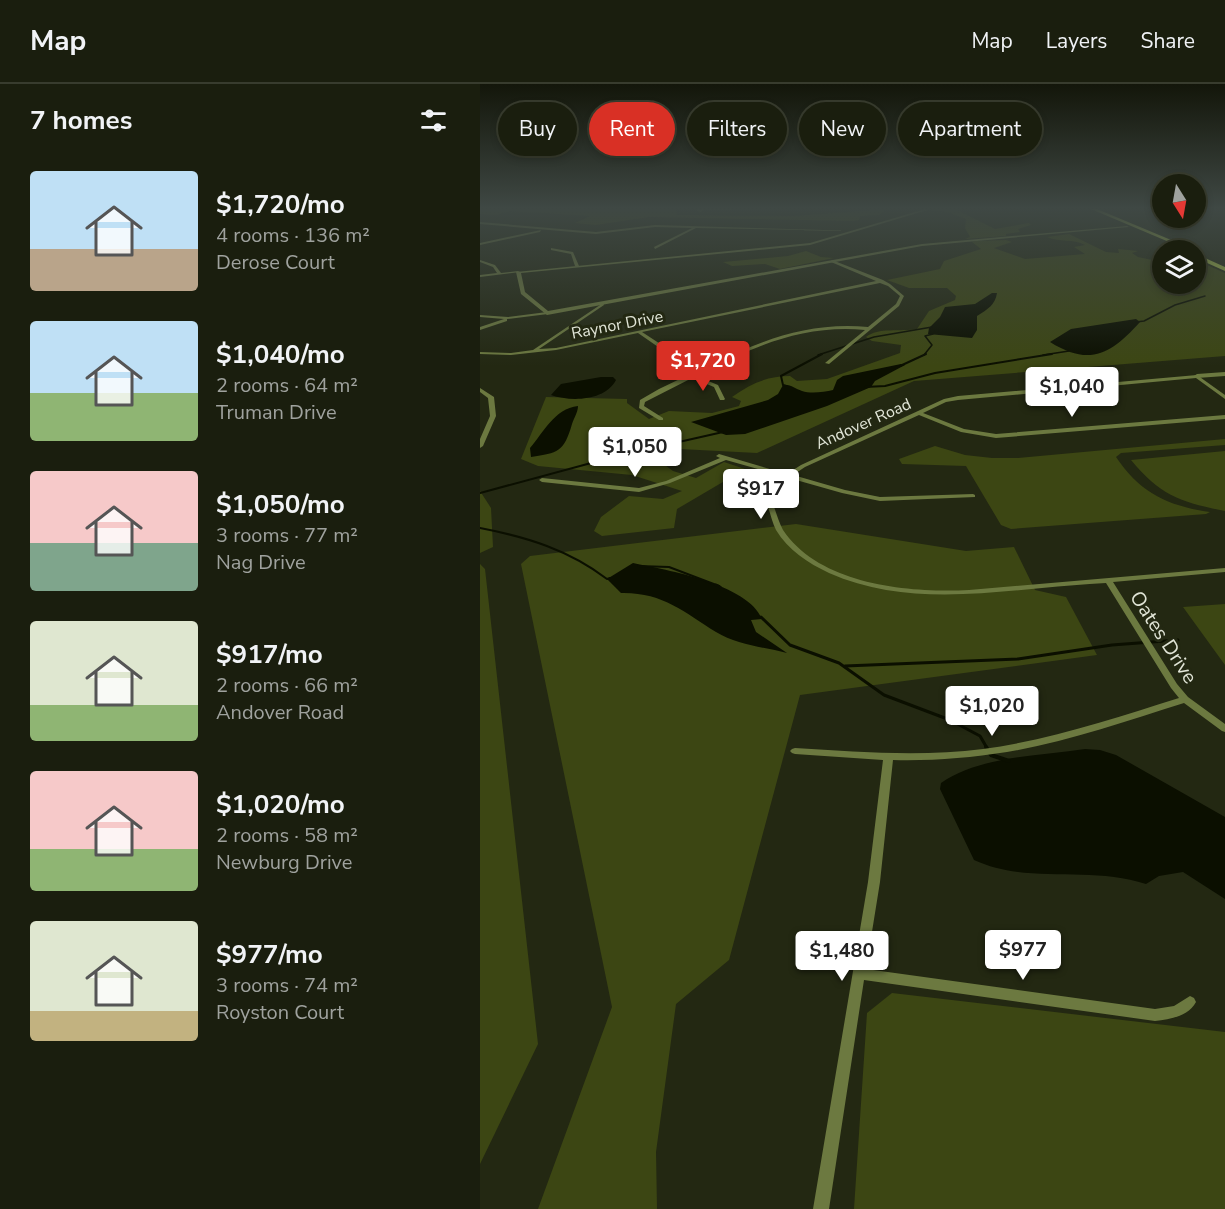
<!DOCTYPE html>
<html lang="en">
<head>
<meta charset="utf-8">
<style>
  :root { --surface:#1a1e0e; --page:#272b1c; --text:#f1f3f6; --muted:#9fa29e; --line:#383c2e; --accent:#d93025 }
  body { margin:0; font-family:"Nunito Sans",sans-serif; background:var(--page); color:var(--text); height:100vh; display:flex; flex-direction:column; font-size:22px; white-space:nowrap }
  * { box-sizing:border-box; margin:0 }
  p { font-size:20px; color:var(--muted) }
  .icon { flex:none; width:33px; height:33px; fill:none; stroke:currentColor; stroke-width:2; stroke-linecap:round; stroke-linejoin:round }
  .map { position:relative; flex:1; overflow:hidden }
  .sheet { display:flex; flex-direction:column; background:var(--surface); width:480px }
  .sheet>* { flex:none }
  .guide { position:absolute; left:18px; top:18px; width:570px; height:54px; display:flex; gap:12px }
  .needle { width:39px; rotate:169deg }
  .tools { position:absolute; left:672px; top:90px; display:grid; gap:12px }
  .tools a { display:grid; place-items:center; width:54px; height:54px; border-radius:50%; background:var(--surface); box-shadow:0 3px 9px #0003,0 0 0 2px var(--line); font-size:30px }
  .price { position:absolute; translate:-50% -51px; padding:0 14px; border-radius:6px; background:#fff; color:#222; font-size:20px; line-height:39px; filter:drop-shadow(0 2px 3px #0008) }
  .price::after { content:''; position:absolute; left:50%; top:36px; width:18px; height:14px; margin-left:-9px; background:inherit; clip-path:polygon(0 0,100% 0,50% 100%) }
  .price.current { background:var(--accent); color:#fff }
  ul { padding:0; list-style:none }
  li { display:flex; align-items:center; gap:18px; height:150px; padding:0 30px }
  li span { display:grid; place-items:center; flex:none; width:168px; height:120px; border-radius:6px; color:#555 }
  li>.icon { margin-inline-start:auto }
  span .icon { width:72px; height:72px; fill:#fffc; stroke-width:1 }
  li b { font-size:26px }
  h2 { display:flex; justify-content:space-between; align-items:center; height:72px; padding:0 30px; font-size:26px }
  .pill { padding:0 21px; border-radius:27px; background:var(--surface); box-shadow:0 3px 9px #0003,0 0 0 2px var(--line); font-size:21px; line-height:54px }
  .pill.current { background:var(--accent); color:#fff }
  header { display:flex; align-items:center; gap:36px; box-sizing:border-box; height:84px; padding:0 30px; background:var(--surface); border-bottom:2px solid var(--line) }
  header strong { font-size:28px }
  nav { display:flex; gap:33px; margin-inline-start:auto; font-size:21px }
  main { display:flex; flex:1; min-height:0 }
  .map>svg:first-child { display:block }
</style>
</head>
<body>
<header>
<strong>Map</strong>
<nav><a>Map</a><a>Layers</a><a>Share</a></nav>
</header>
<main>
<section class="sheet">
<h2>7 homes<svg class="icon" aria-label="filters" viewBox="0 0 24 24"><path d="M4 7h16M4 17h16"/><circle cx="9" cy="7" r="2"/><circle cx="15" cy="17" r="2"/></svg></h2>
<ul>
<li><span style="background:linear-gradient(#bfe0f5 65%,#b9a48a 0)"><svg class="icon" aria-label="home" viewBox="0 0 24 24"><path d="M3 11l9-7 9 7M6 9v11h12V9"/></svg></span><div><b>$1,720/mo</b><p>4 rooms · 136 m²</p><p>Derose Court</p></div></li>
<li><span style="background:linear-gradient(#bfe0f5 60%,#8fb573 0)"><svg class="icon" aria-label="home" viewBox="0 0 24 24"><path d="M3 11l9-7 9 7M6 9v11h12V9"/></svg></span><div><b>$1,040/mo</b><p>2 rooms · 64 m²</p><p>Truman Drive</p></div></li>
<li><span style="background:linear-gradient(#f6c9c9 60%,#7fa58c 0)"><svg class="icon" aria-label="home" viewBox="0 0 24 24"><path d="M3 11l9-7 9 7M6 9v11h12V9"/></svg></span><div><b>$1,050/mo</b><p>3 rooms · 77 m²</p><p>Nag Drive</p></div></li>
<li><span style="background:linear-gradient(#dfe7d0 70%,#8fb573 0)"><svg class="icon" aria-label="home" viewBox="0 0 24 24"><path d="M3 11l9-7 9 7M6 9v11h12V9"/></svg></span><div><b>$917/mo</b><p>2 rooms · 66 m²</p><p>Andover Road</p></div></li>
<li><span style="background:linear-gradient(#f6c9c9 65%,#8fb573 0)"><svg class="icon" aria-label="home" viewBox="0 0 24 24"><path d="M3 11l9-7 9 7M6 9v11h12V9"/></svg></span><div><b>$1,020/mo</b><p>2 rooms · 58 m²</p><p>Newburg Drive</p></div></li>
<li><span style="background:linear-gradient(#dfe7d0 75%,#c2b280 0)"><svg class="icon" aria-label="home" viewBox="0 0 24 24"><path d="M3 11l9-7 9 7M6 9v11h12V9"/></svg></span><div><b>$977/mo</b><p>3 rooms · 74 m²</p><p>Royston Court</p></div></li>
</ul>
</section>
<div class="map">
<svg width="745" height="1125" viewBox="0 0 745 1125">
  <rect width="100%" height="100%" fill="#232812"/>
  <path fill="#3c4613" d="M0 125H196L197 131 314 132 407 125 399 131 380 132 379 136 374 137 169 133 116 141 95 139 110 132 30 127 16 131 0 130Z
    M456 125H475L515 145 549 139 551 141 538 145 540 148 526 150V152L485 155 490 153 485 144 486 135 464 127H447Z
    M589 150 626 168 639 169 638 165 658 167 652 169 658 173 682 178V200H716V176L745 189V272L434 297 277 369 200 365 190 368 182 379 193 387 216 394 244 378 265 385 197 425 194 444 122 452 114 447 121 433 149 412 183 415 202 407 152 391 58 382 41 375 66 313 147 315V319L169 335 189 327 232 329 259 322 261 317 252 313C270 300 287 292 310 292L317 297 347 295 420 269 421 261 392 257 386 253C398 243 421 248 437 245L449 227 475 216 476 212 467 204H429L407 196 460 185 464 177 501 165 492 158 496 157 526 156 532 158 514 164 545 175 605 170 594 163 605 161C593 154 580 159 567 153Z
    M326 167 341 173 354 174 300 185 285 180 252 182 243 178 308 172Z
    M745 355V361L641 369 636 373C660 409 688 422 730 428L726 430 531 445 521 441 486 382 422 380 419 375 455 362 485 371 512 374H538Z
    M745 367V427C700 418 681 412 651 376Z
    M0 407 11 424 13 463 0 469Z
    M316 440 486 467 534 463 555 506 586 513 617 571 320 611 249 876 196 920 176 1068 177 1125H58L132 923 41 480 50 472Z
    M0 480 5 485 58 960 0 1080Z
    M745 520V581L703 523Z
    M412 909 745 948V1125H374L387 929Z"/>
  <path fill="#0b0f00" d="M512 209H517C515 221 508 225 497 232V246L492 254 448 250 449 244 460 233 465 223 495 220Z
    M656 235 660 238C631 270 610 283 570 258L591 245Z
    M421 280 425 281 395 297 391 303 347 322 265 350 246 351 211 338 288 316 298 310 303 301C311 300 315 305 322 307 331 310 344 308 353 306L357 296 363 292Z
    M121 293H133L136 296C125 317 91 318 71 311L81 300Z
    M98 322C98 328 94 334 92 340 84 368 78 369 51 373L50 364C64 348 74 325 98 322Z
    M153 479C187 486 268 500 282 535L271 536 276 548 307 569C284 563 257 561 236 548 204 528 182 508 141 509L127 495Z
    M605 665 620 666 636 671 745 733V815L703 788 679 792 666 800C610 781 548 801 494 776L460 705 461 699C500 672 558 672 605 665Z"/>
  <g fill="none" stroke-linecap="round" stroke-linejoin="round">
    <path stroke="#0b0f00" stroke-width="1.5" d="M656 238 664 237 695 221 725 212
      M338 271 394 253 452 243
      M444 271 452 261 445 252 453 250
      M563 271 589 267"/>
    <path stroke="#0b0f00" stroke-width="2" d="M420 282 446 270
      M306 302 303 301 301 292 342 270
      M385 303 405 302 455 289 572 270
      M0 409 137 372 243 348
      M0 444C47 453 89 466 127 495L130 494
      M158 482 189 483 239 502"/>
    <path stroke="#0b0f00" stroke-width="3" d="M236 501 240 503
      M281 533 310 561 359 579 404 611 470 636 500 652 507 664
      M365 582 538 575 632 561 698 556"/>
    <path stroke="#0b0f00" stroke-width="4" d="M506 663 511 671 529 677"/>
    <path fill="#6c7940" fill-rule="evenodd" d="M219 125H224L221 128 216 126Z
      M228 125H320L229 126Z
      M0 138 116 148 175 141 379 147 216 144 175 165 174 163 212 144 175 143 116 150 0 140Z
      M61 146 60 148 0 161V159Z
      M71 164 93 168 99 182 97 183 95 182 91 170 71 166Z
      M0 176 15 181 21 189 38 187 40 188 0 193V191L17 189 13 183 0 178Z
      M352 176 403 196 410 200 424 212 419 222 349 280 345 279 385 246C322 240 270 264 216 292L238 301 245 315 244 316H240L234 303 212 294 165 318 164 322 183 334V336H179L159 324 160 316 179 305 229 281 184 267 158 249 76 266 31 271 0 270V268L31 269 53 266 123 219 124 221 59 265 76 264 396 197 351 178ZM400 199 408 202 420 212 416 220 388 243C329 238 286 255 233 279L188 265 162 248Z
      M67 228 68 230 27 235V237L0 246V243L24 235 0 233V231L28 233Z
      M717 291 745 311V315L716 294 478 316 466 318 443 329 484 345 516 350 745 331V335L516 354 481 348 439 331 325 383 313 391 365 406 400 413 493 410 495 411V413L400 417 362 409 309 394 303 398 293 420C296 428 299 439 303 446 340 501 429 509 489 506L745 484V488L633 498 697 600 708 613 745 640V648L742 647 704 619C646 637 587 658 527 668 489 674 451 677 413 676L400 798 386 885 675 925 694 922 710 912 714 914 716 918C708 933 690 935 675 937L384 896 349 1125H333L388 798 403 676 315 670 312 669 310 667 312 665 315 664C378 668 441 673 503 665 570 656 635 634 699 614L691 604 626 499C604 500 583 502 562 504 490 511 417 519 349 489 328 479 308 466 296 446 292 438 290 428 287 420L297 397 303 392 246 376 190 399 159 408 62 398 59 396 62 394 159 404 186 397 240 374 236 372 239 370 307 390 321 381 464 315 478 312Z
      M0 304 14 313 16 332 3 362 0 364V355L10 332 8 314 0 308Z"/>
    <path fill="#6c7940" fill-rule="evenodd" d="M445 125H451L330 161 41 189 45 208 68 227 442 160 647 142 649 143 442 162 67 231 41 210 36 188 330 159Z
      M745 288V292L717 294 714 292 717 290Z"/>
    <path fill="#b4cd4d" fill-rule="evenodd" d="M611 125H617L715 166H708Z
      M716 170 745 183V187L716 174Z"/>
  </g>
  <linearGradient id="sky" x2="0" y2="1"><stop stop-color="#13160a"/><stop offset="0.44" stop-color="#3f4844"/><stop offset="1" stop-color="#3f4844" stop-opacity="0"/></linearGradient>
  <rect width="745" height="282" fill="url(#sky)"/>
  <g text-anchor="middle" stroke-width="6" stroke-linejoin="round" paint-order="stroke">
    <g font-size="16" fill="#e1e5d7" stroke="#232812">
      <text transform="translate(137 240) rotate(-11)" y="6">Raynor Drive</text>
      <text transform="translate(383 339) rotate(-24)" y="6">Andover Road</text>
    </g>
    <g font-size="20" fill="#e1e5d7" stroke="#232812">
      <text transform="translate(684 553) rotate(57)" y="7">Oates Drive</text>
    </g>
  </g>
</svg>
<div class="tools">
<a><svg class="needle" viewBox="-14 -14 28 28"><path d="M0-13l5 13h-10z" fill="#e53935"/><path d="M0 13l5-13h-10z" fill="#9fa29e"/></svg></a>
<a><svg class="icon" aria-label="layers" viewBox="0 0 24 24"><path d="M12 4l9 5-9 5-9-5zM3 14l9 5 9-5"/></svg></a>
</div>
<b class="price current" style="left:223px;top:308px">$1,720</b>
<b class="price" style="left:592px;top:334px">$1,040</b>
<b class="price" style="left:155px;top:394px">$1,050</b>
<b class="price" style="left:281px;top:436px">$917</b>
<b class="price" style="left:512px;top:653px">$1,020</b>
<b class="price" style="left:543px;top:897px">$977</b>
<b class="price" style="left:362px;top:898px">$1,480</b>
<div class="guide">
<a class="pill">Buy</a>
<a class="pill current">Rent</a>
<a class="pill">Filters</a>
<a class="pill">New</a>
<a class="pill">Apartment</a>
</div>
</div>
</main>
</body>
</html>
